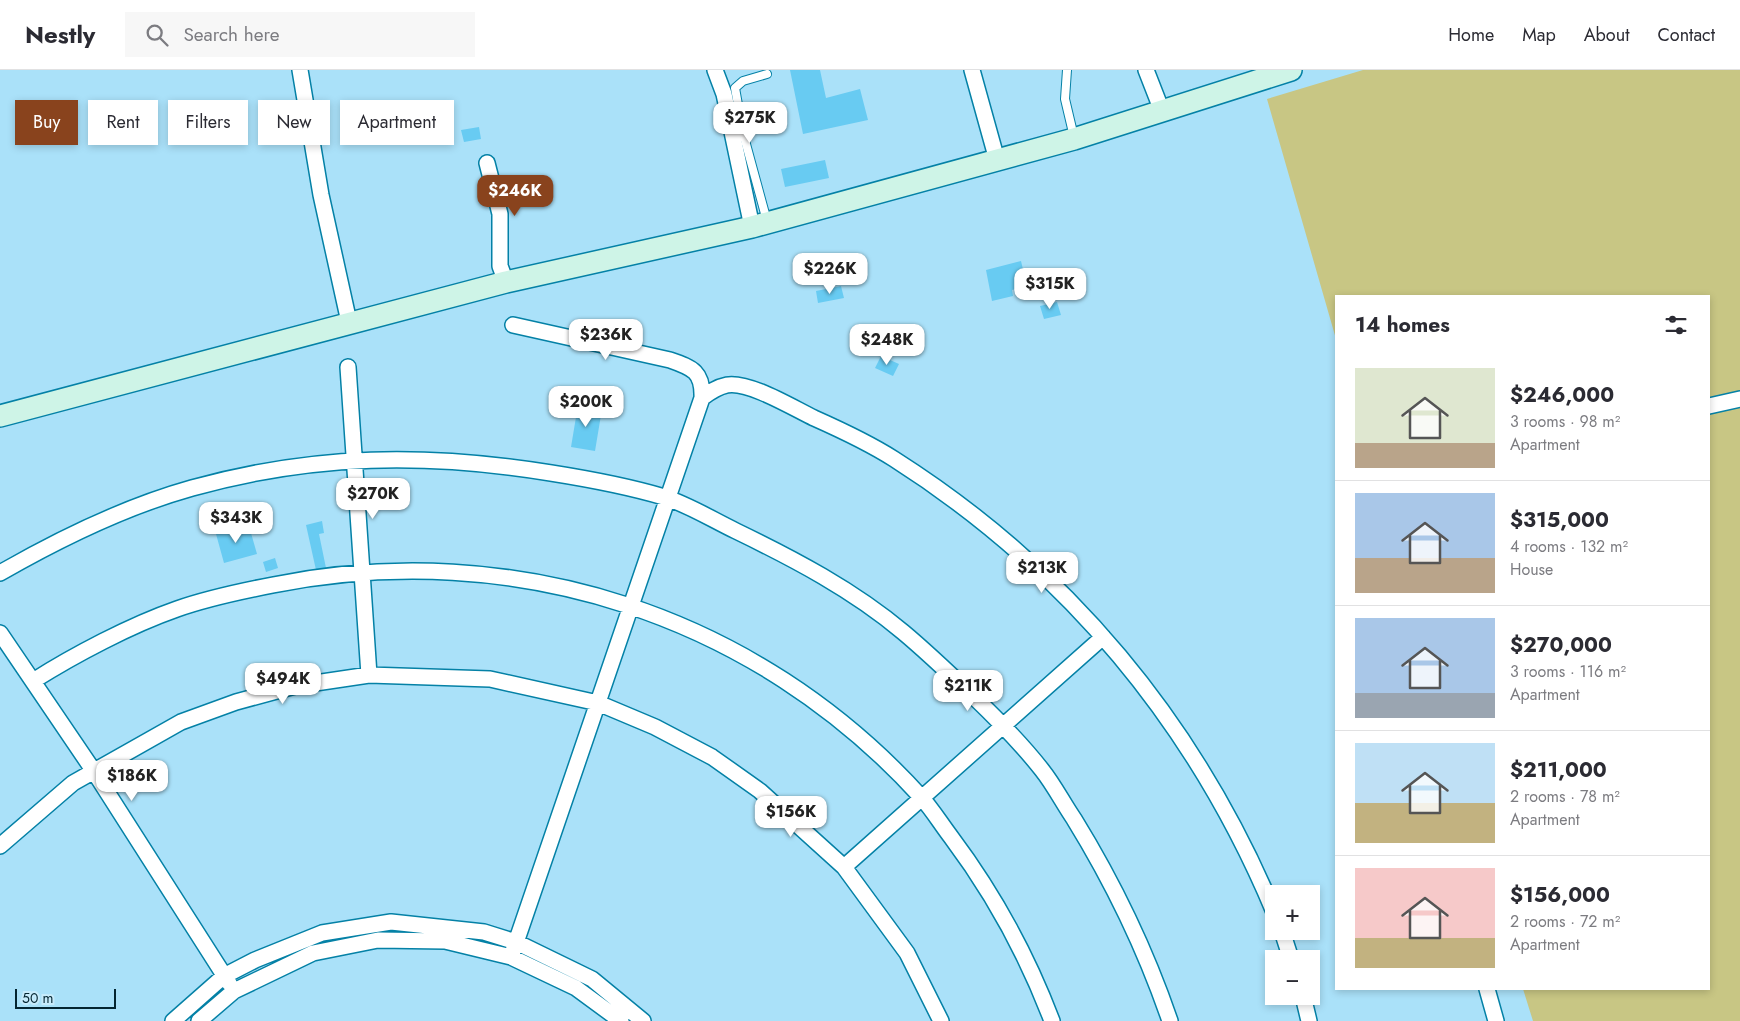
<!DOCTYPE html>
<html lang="en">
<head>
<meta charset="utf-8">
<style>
  :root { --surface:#fff; --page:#f7f7f7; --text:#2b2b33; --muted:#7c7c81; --line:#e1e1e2; --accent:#89431d }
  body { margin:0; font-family:Jost,sans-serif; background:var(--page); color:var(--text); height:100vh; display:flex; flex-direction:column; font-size:19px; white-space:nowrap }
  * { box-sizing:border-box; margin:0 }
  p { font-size:16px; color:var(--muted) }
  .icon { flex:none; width:28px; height:28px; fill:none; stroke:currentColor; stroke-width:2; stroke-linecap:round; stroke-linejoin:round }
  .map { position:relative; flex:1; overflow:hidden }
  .sheet { position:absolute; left:1335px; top:225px; width:375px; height:695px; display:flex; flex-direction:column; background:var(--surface); border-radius:0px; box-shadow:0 2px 8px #0003 }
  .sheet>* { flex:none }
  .banner { position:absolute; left:15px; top:30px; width:475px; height:45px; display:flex; gap:10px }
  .buttons { position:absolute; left:1265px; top:815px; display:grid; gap:10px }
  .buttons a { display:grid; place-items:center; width:55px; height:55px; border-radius:0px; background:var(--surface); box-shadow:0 2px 8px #0003; font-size:25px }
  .scale { position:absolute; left:15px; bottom:12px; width:101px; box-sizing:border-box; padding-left:5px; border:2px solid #042531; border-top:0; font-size:14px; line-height:18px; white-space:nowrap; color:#042531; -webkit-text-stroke:4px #c7ebfb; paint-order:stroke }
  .price { position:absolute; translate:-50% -42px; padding:0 11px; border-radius:10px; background:#fff; color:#222; font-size:16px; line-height:32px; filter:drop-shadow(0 1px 2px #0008) }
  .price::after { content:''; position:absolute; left:50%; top:30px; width:15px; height:11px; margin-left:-8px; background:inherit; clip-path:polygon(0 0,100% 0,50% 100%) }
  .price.on { background:var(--accent); color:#fff }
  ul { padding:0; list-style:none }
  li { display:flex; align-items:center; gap:15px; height:125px; padding:0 20px }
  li+li { border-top:1px solid var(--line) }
  li span { display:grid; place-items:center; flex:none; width:140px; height:100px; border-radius:0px; color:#555 }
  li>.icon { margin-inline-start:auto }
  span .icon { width:60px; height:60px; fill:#fffc; stroke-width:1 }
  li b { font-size:21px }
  h2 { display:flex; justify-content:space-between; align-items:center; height:60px; padding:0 20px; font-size:21px }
  .tag { padding:0 18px; border-radius:0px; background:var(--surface); box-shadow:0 2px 8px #0003; font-size:18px; line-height:45px }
  .tag.on { background:var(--accent); color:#fff }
  header { display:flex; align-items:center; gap:30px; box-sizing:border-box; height:70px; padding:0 25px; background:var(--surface); border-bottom:1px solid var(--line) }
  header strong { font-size:24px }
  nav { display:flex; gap:28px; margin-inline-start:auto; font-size:18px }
  .search { width:350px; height:45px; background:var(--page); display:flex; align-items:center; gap:12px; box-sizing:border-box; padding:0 18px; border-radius:0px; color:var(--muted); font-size:19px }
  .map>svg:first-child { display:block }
</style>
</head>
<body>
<header>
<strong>Nestly</strong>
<div class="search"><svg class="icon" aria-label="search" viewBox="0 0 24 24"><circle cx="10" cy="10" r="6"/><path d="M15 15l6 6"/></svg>Search here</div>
<nav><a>Home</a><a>Map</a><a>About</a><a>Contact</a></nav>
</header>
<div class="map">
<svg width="1740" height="951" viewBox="0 0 1740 951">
  <rect width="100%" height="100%" fill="#aae1f9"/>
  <path fill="#c8c684" d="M1363 0H1740V951H1533L1523 919H1709V226H1336V269L1267 29Z"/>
  <path fill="#68cbf2" d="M790 0H820L826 28 860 19 868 50 803 64Z
    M479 57 481 69 464 72 461 60Z
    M825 90 829 108 785 117 781 99Z
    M1021 191 1027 216 1012 220 1013 226 992 231 986 200Z
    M841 216 844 228 818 233 816 221Z
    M1057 232 1061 245 1044 249 1040 236Z
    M881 286 899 294 893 306 875 298Z
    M578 335 602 339 595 381 571 377Z
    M322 451 324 463 319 464 326 498 316 500 306 455Z
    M249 456 257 484 224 493 216 464Z
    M275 488 278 498 266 502 263 492Z"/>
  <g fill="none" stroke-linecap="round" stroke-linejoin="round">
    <g stroke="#0481a6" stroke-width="10">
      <path id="lane" d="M1067 0 1065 29 1074 67
        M767 4 743 11 735 18 743 63 767 151"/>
    </g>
    <g stroke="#0481a6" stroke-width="18">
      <path id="street" d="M300 0 321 125 349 252
        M715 0 724 24 752 157
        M972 0 997 90
        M1146 0 1162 41
        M487 93 500 144V196L506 212
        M348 297 369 605
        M702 328C710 322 717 317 727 315 749 311 793 338 814 348 841 360 869 373 894 389 1067 499 1195 653 1274 842
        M1709 336 1740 329
        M0 503C61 468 124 437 192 418 314 384 427 383 551 403 589 409 627 416 664 427 689 435 713 450 736 461 794 489 853 520 903 562 927 582 950 604 973 626 997 649 1021 673 1042 700 1054 715 1063 733 1074 749 1114 814 1145 878 1170 951
        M0 563 93 700 229 913
        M33 611C74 585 131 555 177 539 208 528 242 521 273 515 514 467 756 545 921 727 932 739 941 754 951 767 993 823 1027 885 1052 951
        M0 776 73 713 181 652 236 632 295 616 369 605 490 609 598 633 655 657 712 687 760 721 844 797 907 883 941 951
        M844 797 1103 567
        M1282 861 1291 889
        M511 887 702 328C703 302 693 298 670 290L513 255
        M1487 919 1496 951
        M1303 926 1309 951
        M173 951 224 906 255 890 322 863 391 852 484 862 516 872 592 909 643 951
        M199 951 234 921 313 883 378 870 445 871 511 887 576 918 621 951"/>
    </g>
    <g stroke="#0481a6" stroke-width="24">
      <path id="secondary" d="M0 346 506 212 752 157 1074 69 1291 0"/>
    </g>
    <use href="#lane" stroke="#fff" stroke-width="8"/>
    <use href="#street" stroke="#fff" stroke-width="15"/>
    <use href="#secondary" stroke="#cef4e7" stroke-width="21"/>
  </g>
</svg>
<div class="buttons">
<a>+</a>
<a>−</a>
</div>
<div class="scale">50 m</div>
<b class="price" style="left:750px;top:74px">$275K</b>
<b class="price on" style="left:515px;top:147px">$246K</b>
<b class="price" style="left:830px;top:225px">$226K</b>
<b class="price" style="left:1050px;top:240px">$315K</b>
<b class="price" style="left:606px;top:291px">$236K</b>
<b class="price" style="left:887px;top:296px">$248K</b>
<b class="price" style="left:586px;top:358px">$200K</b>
<b class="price" style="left:373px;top:450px">$270K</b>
<b class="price" style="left:236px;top:474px">$343K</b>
<b class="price" style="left:1042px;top:524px">$213K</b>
<b class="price" style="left:283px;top:635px">$494K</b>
<b class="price" style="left:968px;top:642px">$211K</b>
<b class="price" style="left:132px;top:732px">$186K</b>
<b class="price" style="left:791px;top:768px">$156K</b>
<div class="banner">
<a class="tag on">Buy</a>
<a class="tag">Rent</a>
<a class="tag">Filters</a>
<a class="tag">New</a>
<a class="tag">Apartment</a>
</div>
<section class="sheet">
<h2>14 homes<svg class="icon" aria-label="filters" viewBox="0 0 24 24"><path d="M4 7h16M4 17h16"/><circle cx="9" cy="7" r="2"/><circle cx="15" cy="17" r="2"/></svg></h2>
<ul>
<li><span style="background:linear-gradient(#dfe7d0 75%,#b9a48a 0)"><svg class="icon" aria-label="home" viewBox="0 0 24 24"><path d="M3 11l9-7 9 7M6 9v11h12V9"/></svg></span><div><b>$246,000</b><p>3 rooms · 98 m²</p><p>Apartment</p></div></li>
<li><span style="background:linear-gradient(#a9c7e8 65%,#b9a48a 0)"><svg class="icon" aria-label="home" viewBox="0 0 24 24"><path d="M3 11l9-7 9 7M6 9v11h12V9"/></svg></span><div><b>$315,000</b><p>4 rooms · 132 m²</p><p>House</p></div></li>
<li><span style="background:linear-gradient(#a9c7e8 75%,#9aa5b1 0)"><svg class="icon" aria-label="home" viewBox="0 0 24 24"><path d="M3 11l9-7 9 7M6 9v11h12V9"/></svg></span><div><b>$270,000</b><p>3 rooms · 116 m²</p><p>Apartment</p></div></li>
<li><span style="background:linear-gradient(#bfe0f5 60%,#c2b280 0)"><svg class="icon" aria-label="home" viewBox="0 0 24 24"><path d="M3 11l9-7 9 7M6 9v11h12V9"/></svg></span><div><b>$211,000</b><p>2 rooms · 78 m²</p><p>Apartment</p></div></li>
<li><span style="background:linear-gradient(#f6c9c9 70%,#c2b280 0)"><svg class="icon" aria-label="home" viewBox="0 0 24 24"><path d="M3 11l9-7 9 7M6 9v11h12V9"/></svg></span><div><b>$156,000</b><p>2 rooms · 72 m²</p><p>Apartment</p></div></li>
</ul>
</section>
</div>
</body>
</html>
